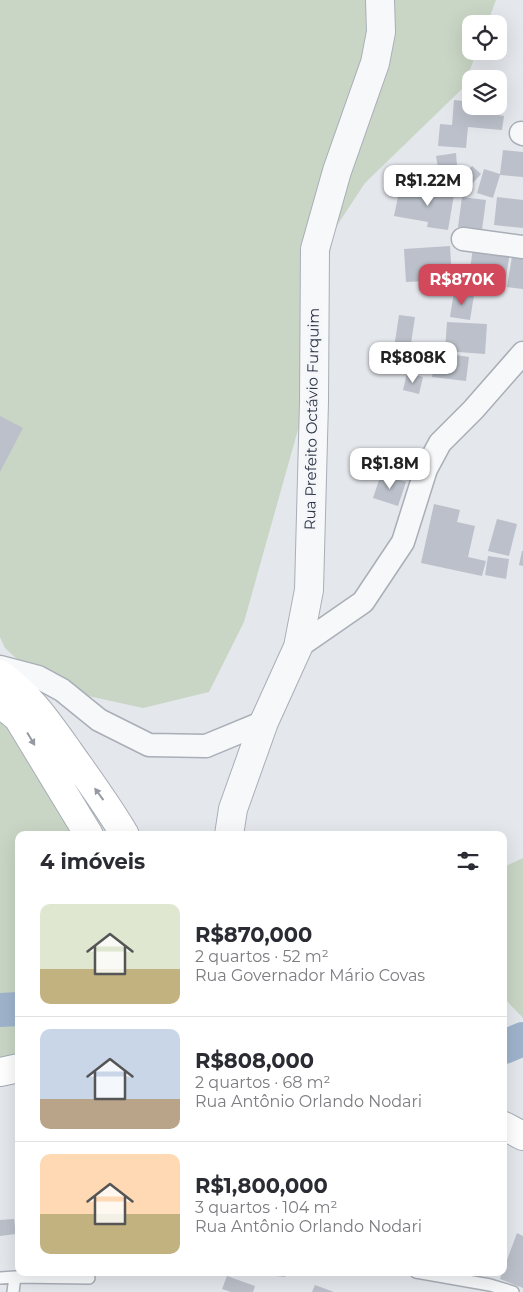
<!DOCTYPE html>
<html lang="pt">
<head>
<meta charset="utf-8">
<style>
  :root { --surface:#fff; --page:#f2f2f3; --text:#2b2b33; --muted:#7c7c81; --line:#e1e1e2; --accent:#d1495b }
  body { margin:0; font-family:Montserrat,sans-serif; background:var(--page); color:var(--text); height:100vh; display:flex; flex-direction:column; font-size:19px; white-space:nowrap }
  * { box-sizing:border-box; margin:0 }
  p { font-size:16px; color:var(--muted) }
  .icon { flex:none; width:28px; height:28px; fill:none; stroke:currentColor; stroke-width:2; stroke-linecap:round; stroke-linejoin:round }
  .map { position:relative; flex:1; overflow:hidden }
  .drawer { position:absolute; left:15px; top:831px; width:492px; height:445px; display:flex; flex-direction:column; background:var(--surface); border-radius:10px; box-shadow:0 5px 20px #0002 }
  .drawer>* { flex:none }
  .controls { position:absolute; left:462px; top:15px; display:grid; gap:10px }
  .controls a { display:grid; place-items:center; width:45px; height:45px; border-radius:10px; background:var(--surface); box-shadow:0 5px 20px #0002; font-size:25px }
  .price { position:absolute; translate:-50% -42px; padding:0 11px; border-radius:10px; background:#fff; color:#222; font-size:16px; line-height:32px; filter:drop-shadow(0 1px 2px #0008) }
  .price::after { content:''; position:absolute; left:50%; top:30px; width:15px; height:11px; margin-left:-8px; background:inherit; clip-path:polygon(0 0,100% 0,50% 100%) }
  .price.current { background:var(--accent); color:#fff }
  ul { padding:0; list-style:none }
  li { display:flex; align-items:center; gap:15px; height:125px; padding:0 25px }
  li+li { border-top:1px solid var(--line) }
  li span { display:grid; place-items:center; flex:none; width:140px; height:100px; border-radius:10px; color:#555 }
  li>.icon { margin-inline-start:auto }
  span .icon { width:60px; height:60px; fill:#fffc; stroke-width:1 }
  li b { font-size:21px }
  h2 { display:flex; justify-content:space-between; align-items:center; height:60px; padding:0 25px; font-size:21px }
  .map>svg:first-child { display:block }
</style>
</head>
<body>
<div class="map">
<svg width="523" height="1292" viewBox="0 0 523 1292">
  <rect width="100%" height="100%" fill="#e4e7ec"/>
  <path fill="#c9d6c5" d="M0 0H496L487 24H471V51H477L463 88 365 183 332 233 322 344 244 622 209 692 143 708 47 687 5 648 0 637Z
    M0 711 74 835H19V1069L0 1074Z
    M523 858V1018L504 998V867Z"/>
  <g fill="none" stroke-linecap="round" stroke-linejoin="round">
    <path stroke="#9fb4cc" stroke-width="34" d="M0 1010 19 1009
      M504 1047 523 1039"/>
  </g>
  <path fill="#bbc0ca" d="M454 100 471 102V106H493V114L504 116 502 130 468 127 466 148 438 146 440 124 452 125Z
    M503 150 523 152V177L500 175 493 198 477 193 484 169 500 174Z
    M456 153 457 165 438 168 436 156Z
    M472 166 481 174 470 186 461 177Z
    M427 184 455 189 448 230 427 227 428 222 394 216 399 192 425 197Z
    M462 197 486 200 482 230 458 227Z
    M497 197 523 200V228L494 225Z
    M450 246 452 280 406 282 404 249Z
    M473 247 510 252 504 290 468 285Z
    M513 250 523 251V289L507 287Z
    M454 292 474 295 470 320 450 317Z
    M399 315 415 317 410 350 394 348Z
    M447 322 487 324 485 354 445 351Z
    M436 352 469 357 466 381 432 377Z
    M410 355 430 357 427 370 408 367Z
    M407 373 423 377 419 394 403 390Z
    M0 416 23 428 0 472Z
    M381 474 406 482 398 506 373 498Z
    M434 504 460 510 457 522 475 526 468 557 486 561 482 576 421 563Z
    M497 519 517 524 509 556 488 551Z
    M522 551H523V566L519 565Z
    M488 556 509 559 506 579 485 575Z
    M14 1219 16 1234 0 1236V1220Z
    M517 1233 523 1236V1288L500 1279 502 1272H504V1268Z
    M256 1272H286L285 1277 256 1274Z
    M227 1276 255 1286 253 1292H231L222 1289Z
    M315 1285 334 1292H312Z"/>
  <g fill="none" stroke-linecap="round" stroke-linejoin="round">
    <g stroke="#a9aeb7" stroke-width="14">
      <path id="service" d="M416 1272 490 1285 513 1292
        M15 1277 89 1278
        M0 1278 15 1277 13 1292"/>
    </g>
    <g stroke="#a9aeb7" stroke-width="25">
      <path id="minor" d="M521 133 523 134
        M463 239 523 247
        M298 647 363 602 403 542 426 469 440 443 473 410 523 353
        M0 667 38 677 62 690 99 720 149 745 206 746 264 722"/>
    </g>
    <g stroke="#a9aeb7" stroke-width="30">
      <path id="tertiary" d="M229 835 233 809 264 722 298 647 309 590 314 402 315 249 337 171 375 63 381 32 380 0"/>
    </g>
    <g stroke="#a9aeb7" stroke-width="30">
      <path id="secondary" d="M0 674C30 696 47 721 69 752 88 779 108 806 125 835
        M0 703 18 718 89 835"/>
    </g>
    <g stroke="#a3abb8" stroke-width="30">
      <path id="primary" d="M0 1072 19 1068
        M504 1126 523 1136"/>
    </g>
    <use href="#service" stroke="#f7f8fa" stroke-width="11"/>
    <use href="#minor" stroke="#f7f8fa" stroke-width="22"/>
    <use href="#tertiary" stroke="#f7f8fa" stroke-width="28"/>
    <use href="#secondary" stroke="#fff" stroke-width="28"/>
    <use href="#primary" stroke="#fff" stroke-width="28"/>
  </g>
  <defs><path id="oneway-solid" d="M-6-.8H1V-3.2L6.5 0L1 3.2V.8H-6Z" transform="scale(1.25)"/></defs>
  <g fill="#959aa2">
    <use href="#oneway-solid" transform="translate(31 739) rotate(59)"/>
    <use href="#oneway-solid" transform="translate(99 794) rotate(-126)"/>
  </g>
  <g text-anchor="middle" stroke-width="5" stroke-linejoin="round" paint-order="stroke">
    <g font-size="15" fill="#2b3445" stroke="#f4f6f9">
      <text transform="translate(312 419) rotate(-89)" y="5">Rua Prefeito Octávio Furquim</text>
    </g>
  </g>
</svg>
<div class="controls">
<a><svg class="icon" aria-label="locate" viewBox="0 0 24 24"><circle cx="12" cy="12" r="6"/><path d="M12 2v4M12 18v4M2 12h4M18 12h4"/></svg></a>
<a><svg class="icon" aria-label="layers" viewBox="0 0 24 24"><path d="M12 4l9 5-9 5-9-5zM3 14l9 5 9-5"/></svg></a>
</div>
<b class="price" style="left:428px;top:207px">R$1.22M</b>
<b class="price current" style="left:462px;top:306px">R$870K</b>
<b class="price" style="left:413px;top:384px">R$808K</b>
<b class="price" style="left:390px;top:490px">R$1.8M</b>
<section class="drawer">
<h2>4 imóveis<svg class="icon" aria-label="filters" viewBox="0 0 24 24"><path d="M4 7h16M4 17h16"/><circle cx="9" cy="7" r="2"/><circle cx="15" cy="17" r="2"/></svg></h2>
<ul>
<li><span style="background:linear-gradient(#dfe7d0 65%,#c2b280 0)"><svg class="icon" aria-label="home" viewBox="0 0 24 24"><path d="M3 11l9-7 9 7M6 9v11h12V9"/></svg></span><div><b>R$870,000</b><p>2 quartos · 52 m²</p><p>Rua Governador Mário Covas</p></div></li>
<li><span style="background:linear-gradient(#c9d6e8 70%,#b9a48a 0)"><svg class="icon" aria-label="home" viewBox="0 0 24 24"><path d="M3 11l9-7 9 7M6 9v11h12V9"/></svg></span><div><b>R$808,000</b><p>2 quartos · 68 m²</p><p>Rua Antônio Orlando Nodari</p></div></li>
<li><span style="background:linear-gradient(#ffd9b3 60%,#c2b280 0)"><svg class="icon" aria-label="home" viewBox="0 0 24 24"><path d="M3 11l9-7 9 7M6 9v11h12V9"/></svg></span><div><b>R$1,800,000</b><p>3 quartos · 104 m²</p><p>Rua Antônio Orlando Nodari</p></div></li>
</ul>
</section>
</div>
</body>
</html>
